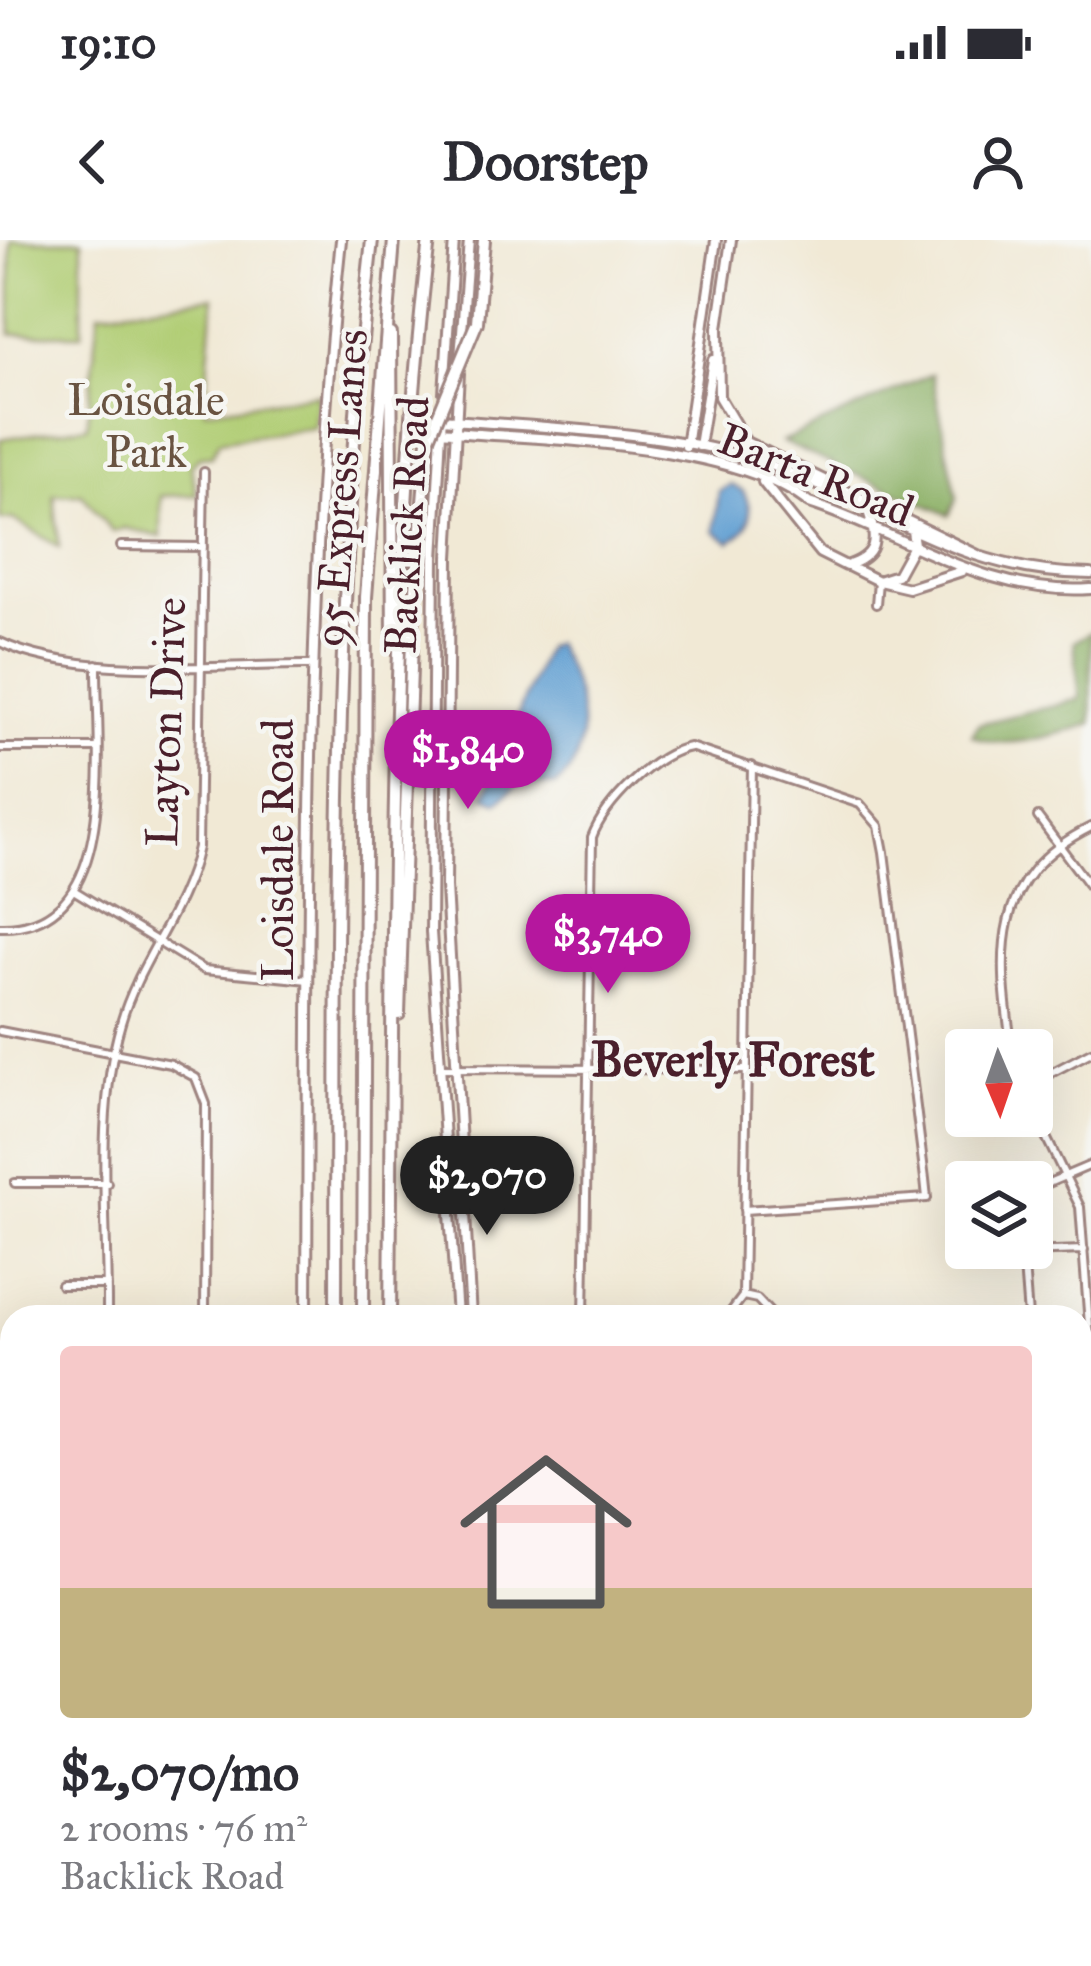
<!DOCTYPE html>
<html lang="en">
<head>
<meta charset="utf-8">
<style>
  :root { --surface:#fff; --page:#f7f7f7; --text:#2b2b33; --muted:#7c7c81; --line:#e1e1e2; --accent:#b5179e }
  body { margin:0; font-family:"IM FELL Great Primer",serif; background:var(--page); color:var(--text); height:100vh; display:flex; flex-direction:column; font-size:45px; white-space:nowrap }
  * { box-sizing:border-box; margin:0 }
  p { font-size:39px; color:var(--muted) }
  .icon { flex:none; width:66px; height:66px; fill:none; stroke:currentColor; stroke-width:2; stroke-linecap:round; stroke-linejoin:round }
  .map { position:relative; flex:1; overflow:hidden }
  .panel { position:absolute; left:0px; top:1065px; width:1092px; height:663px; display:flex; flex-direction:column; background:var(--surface); border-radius:36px 36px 0 0; box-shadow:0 12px 48px #0002 }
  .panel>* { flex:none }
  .needle { width:78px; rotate:178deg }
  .fabs { position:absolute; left:945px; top:789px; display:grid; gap:24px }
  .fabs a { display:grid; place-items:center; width:108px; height:108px; border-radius:12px; background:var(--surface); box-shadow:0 12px 48px #0002; font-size:60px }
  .price { position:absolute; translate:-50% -102px; padding:0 27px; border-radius:42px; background:var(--accent); color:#fff; font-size:39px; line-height:78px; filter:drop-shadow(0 3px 6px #0008) }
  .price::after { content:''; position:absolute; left:50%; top:72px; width:36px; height:27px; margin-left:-18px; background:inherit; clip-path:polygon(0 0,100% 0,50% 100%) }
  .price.on { background:#222; color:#fff }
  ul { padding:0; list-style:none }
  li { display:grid; align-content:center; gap:24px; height:636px; padding:0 60px }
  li+li { border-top:3px solid var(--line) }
  li span { display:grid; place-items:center; height:372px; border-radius:12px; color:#555 }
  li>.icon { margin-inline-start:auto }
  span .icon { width:216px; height:216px; fill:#fffc; stroke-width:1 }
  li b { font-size:51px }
  .status { display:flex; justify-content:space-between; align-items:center; height:84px; padding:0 60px; background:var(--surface); direction:ltr }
  .status svg { height:33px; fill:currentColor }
  header { display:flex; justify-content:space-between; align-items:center; height:156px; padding:0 60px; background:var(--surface); font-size:54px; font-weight:800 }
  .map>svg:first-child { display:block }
</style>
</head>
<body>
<div class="status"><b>19:10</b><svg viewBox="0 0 49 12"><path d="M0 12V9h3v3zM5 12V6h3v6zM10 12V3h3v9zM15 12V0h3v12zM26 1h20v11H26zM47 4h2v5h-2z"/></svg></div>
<header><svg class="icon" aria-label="back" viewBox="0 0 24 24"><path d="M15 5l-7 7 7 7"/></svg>Doorstep<svg class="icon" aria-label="person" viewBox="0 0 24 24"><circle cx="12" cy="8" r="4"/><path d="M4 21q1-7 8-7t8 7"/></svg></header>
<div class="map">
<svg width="1091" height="1726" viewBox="0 0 1091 1726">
  <rect width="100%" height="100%" fill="#f6f6f2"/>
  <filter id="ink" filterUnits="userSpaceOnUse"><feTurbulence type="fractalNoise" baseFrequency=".00833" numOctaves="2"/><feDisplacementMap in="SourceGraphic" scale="24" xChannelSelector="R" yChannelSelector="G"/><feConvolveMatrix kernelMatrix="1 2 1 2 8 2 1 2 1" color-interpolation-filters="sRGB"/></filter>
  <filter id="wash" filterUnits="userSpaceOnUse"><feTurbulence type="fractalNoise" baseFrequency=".004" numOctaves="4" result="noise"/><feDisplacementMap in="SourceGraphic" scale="48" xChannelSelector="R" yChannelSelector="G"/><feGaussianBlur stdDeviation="2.7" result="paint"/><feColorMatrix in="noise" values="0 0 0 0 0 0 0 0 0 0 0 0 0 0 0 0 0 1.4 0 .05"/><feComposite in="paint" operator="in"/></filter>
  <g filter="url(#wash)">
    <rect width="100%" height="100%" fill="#f1e9d5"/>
    <path fill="#b1cd74" stroke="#7e7650" stroke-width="3" d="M11 0H82V94H11Z
      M214 57 205 170 318 154 314 187 219 201 212 216 199 217 191 226 197 255 161 256V297L125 288 112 292 82 254 54 255 59 307 13 279 0 280V199L87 186 99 72Z"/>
    <path fill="#8cb066" stroke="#6b6848" stroke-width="3" d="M932 134 957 258 949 275 782 202Z
      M1091 392V484C1058 494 1004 513 972 495L978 484 1080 459 1074 402Z"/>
    <path fill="#609fd2" stroke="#555f7e" stroke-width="3" d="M731 245 743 251C755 275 752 288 730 302L714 291 719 251Z
      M554 403C579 447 600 508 556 546L521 542 498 562 485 556 545 408Z"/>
  </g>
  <g filter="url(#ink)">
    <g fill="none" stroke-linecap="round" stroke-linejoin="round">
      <g stroke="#9e8480" stroke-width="12">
        <path id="minor" d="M121 306 203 307
          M876 364 878 341
          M0 402C77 440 223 424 311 425
          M0 508H96
          M752 526 743 1056 757 1059 774 1077
          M1038 577 1091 648
          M75 651 204 730 309 740
          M0 687C123 690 96 504 97 424
          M0 791 171 824 196 838 206 864 205 1077
          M1012 810C998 713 990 637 1091 587
          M439 828 746 830
          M1032 843 1091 812
          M1032 868 1080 967 1091 1111
          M15 943H107
          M1032 950 1091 925
          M61 1045H107
          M107 1077C108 982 94 875 121 783 139 720 184 672 198 607L204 232
          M584 1077 592 597C605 563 654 514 690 507L860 564 879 586 884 612 925 939 927 958 744 970
          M727 1077 743 1056
          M1028 1077 1023 1012 1084 1010
          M1080 1120H1091
          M1080 1176 1091 1178
          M0 1183 12 1192
          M0 1225 12 1235
          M1080 1578 1091 1577
          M1080 1677H1091
          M825 1716 826 1726
          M908 1716V1726
          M1066 1716V1718
          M987 1726V1716"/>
      </g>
      <g stroke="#9e8480" stroke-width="14">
        <path id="tertiary" d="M718 87 719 157 746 202 978 315
          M718 88 731 0
          M442 179C540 188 675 190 767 224 881 266 962 334 1091 334
          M440 191C538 200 733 201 809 263 905 294 984 356 1091 349
          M686 206 716 0
          M699 206 713 120
          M763 242 820 313 846 326C878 316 878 300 868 271
          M848 326 878 341 897 335 914 304 912 291
          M879 341 909 348 962 331"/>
      </g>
      <g stroke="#9e8480" stroke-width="14">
        <path id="secondary" d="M460 118 469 0
          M459 133 449 318 446 647 471 1077
          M444 153 454 0
          M442 174 434 319 431 692 457 1077
          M307 1077C309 717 303 358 341 0
          M262 1726 269 1716
          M289 1726 290 1716"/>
      </g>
      <g stroke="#9e8480" stroke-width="15">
        <path id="primary" d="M1080 1138 1091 1137
          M1080 1155H1091
          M478 1716V1726
          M401 1726 413 1716
          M438 1726 449 1716
          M464 1726V1716
          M588 1726 610 1716
          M627 1726 641 1716"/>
      </g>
      <g stroke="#9e8480" stroke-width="16">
        <path id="motorway" d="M477 82 484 0
          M391 94 393 399
          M399 774 412 400 428 200
          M336 1077C337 718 332 358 372 0
          M363 1077 366 357 394 0
          M390 1077C394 718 387 357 429 0
          M306 1726V1716
          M329 1726V1716"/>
      </g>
      <use href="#minor" stroke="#fff" stroke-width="6"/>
      <use href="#tertiary" stroke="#fff" stroke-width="8"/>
      <use href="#secondary" stroke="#fff" stroke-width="8"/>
      <use href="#primary" stroke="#fff" stroke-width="9"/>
      <use href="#motorway" stroke="#fff" stroke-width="10"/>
      <g stroke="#9e8480" stroke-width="16" stroke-linecap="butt">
        <path id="motorway-bridge" d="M428 200 477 82
          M349 1716 366 1726
          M373 1726 402 1716"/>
      </g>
      <use href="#motorway-bridge" stroke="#fff" stroke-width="10"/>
    </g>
  </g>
  <g text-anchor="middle" stroke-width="9" stroke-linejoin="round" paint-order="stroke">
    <g font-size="45" fill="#695341" stroke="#f6f6f2">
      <text x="146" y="175">Loisdale<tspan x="146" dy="52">Park</tspan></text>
    </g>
    <g font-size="45" fill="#4a1f2b" stroke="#f6f6f2">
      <text transform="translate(816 234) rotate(22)" y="16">Barta Road</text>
      <text transform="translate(340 248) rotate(-86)" y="16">95 Express Lanes</text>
      <text transform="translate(406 285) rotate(-87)" y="16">Backlick Road</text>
      <text transform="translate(165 482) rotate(-88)" y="16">Layton Drive</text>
      <text transform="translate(277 610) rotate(-90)" y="16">Loisdale Road</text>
    </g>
    <g font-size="48" font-weight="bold" fill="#4a1f2b" stroke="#f6f6f2">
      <text x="733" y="836">Beverly Forest</text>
    </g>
  </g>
</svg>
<div class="fabs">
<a><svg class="needle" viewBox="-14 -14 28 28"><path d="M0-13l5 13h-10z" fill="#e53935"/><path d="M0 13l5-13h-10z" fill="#7c7c81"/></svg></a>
<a><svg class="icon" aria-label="layers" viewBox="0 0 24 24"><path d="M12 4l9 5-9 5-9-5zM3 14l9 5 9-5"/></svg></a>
</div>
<b class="price" style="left:468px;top:572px">$1,840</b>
<b class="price" style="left:608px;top:756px">$3,740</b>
<b class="price on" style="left:487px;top:998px">$2,070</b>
<section class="panel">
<ul>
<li><span style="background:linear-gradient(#f6c9c9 65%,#c2b280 0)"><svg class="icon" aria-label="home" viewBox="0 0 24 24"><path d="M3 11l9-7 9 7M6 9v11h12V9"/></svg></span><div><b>$2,070/mo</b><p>2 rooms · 76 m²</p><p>Backlick Road</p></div></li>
</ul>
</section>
</div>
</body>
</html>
